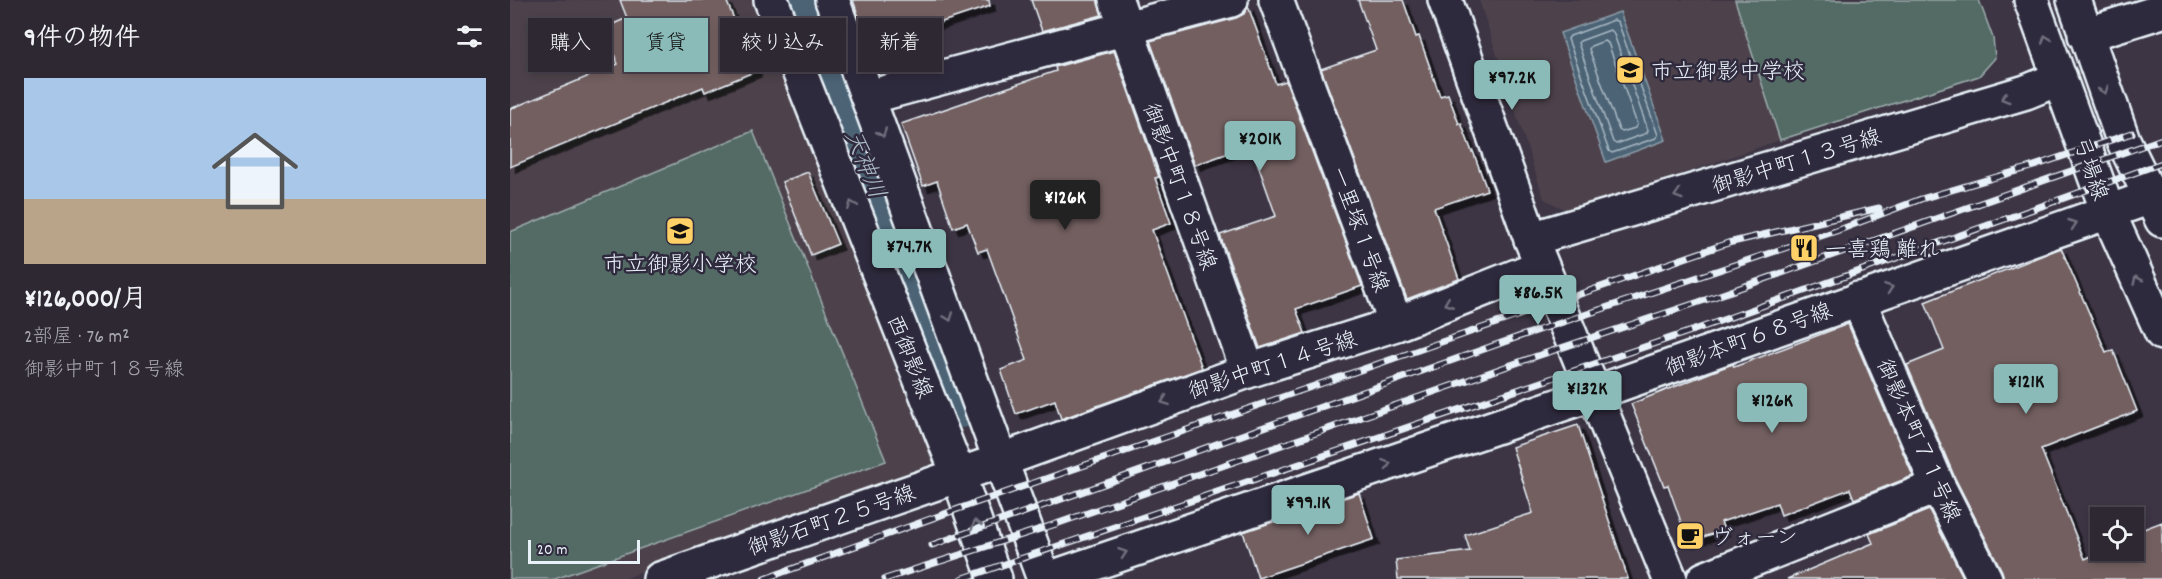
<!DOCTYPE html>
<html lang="ja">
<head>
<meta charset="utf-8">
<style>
  :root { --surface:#2e2833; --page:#3a343f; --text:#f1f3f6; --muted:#a7a6ac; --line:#49444e; --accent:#8bbbb9 }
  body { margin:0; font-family:Dekko,"Klee One",sans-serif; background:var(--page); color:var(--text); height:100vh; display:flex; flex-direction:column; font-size:22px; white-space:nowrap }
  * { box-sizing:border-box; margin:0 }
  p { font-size:20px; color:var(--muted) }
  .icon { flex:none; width:33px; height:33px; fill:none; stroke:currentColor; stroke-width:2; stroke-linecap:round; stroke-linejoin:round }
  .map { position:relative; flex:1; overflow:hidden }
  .panel { display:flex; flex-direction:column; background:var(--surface); width:510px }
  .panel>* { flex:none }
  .hud { position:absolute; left:18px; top:18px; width:570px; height:54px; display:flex; gap:12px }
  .controls { position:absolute; left:1580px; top:507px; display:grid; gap:12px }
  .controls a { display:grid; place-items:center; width:54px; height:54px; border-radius:0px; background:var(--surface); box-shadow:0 3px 9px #0003,0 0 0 2px var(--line); font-size:30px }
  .scale { position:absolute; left:18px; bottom:15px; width:112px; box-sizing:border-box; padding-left:6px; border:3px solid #e8f1f8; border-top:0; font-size:16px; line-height:21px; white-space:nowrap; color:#e8f1f8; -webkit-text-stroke:4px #2f2a3d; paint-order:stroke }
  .price { position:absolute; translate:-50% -51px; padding:0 14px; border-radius:6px; background:var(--accent); color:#111; font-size:20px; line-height:39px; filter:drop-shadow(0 2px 3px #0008) }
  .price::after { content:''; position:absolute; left:50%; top:36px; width:18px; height:14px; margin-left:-9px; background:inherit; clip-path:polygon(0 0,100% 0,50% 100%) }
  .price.current { background:#222; color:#fff }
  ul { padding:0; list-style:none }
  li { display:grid; align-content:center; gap:12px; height:318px; padding:0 24px }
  li span { display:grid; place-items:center; height:186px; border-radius:0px; color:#555 }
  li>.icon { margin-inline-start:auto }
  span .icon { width:108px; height:108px; fill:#fffc; stroke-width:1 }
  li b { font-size:26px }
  h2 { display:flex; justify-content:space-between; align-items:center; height:72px; padding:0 24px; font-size:26px }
  .chip { padding:0 21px; border-radius:0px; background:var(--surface); box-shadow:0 3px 9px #0003,0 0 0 2px var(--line); font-size:21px; line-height:54px }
  .chip.current { background:var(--accent); color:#111 }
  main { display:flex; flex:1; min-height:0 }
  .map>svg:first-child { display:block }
</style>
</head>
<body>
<main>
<section class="panel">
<h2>9件の物件<svg class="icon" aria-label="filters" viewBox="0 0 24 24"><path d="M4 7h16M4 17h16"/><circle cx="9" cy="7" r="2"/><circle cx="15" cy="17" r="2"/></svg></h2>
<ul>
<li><span style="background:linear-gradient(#a9c7e8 65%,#b9a48a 0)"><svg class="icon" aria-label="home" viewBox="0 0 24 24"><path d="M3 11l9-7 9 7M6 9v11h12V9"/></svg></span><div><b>¥126,000/月</b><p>2部屋 · 76 m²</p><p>御影中町１８号線</p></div></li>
</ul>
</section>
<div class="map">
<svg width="1652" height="579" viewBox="0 0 1652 579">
  <defs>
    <filter id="shadow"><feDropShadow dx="5.5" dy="5.5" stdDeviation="0" flood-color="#0009"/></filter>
  </defs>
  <rect width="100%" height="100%" fill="#3d3544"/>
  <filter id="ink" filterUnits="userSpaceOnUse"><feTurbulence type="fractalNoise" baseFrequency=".0167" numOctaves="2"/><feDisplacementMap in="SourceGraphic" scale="12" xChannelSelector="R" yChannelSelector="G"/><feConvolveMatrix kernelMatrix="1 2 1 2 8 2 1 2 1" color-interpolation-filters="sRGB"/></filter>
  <g filter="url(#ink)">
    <path fill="#4d424c" d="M0 0H248L431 463 113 579H0Z
      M969 0H1225L1270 140 1060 212 1034 199Z"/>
    <path fill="#536a65" stroke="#9eaeae" stroke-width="1.5" d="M1225 0H1469L1483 38 1485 58 1469 76 1270 140Z
      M243 131 376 461 45 579H0V232Z"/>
    <path fill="#4b6375" stroke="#8a9ca9" stroke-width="1.5" d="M1110 12 1156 140 1096 162 1050 33Z"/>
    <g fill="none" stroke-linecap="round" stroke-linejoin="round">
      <path stroke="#a9b8c4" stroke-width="1.5" d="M1104 20 1108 22 1148 135 1146 138 1102 153 1099 151 1058 39 1060 36Z
        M1100 30 1103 32 1138 130 1137 133 1106 144 1103 142 1068 43 1070 41Z
        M1094 41 1098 43 1127 124 1125 128 1112 132 1109 130 1079 49 1081 46Z"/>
      <path stroke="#4b6375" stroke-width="68" d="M289 0 449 394"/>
    </g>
    <path fill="#735f60" stroke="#e8f1f8" stroke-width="1.5" filter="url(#shadow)" d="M110 0H216L246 71 195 92 193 87 0 167V109L108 64 94 28 117 18Z
      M343 0H479L480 6 390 36 396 54 365 64Z
      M521 0H588L592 15 532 31Z
      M848 0H893L906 37 909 36 930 96 938 94 949 124 951 123 962 152 963 151 977 190 924 208 949 279 897 299 811 69 866 50Z
      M738 6 766 84 776 81 852 286 786 309 795 333 750 348 710 235 766 216 741 145 685 165 640 41 726 18 734 14Z
      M604 51 649 177 645 178 661 223 642 230 692 368 551 419 545 400 506 414 491 370 517 360 477 249 468 252 457 223 443 228 427 181 413 186 391 124 546 71 545 67Z
      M298 172 328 244 301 255 272 182Z
      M1551 248 1596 352 1603 350 1627 411 1531 449 1575 559 1595 550H1623V533L1652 522V579H1494L1492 571 1445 478 1397 365 1434 350 1415 302Z
      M1338 324 1403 476 1344 499 1340 489 1271 515 1267 503 1211 522 1214 530 1178 542 1158 485 1154 486 1121 404 1217 366 1223 364 1224 367Z
      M1068 425 1118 579H888L886 560 960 551 955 535 1023 513 1002 447Z
      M849 493 864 539 748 578 733 532Z
      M1419 510 1454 579H1277L1363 543 1359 534Z"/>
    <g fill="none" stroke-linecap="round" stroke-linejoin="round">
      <g stroke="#e8f1f8" stroke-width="38">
        <path id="street" d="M261 0 448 474 485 579
          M322 0 534 579
          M606 0 738 371
          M766 0 886 324
          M359 97 721 0
          M1348 299 1428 486 1475 579
          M150 579 492 460 738 371 886 324 1032 266
          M538 579 1082 394 1652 193
          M1160 579 1021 239 1516 92 1550 78
          M1194 579 1428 486"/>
      </g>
      <g stroke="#e8f1f8" stroke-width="38">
        <path id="secondary" d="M935 0 1021 239
          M1521 0 1598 212 1652 333
          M1564 0 1613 140 1652 220
          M1575 35 1652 11"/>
      </g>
      <use href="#street" stroke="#2f2a3d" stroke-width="33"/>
      <use href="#secondary" stroke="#2f2a3d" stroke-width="33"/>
      <g stroke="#e8f1f8" stroke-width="7">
        <path id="rail" d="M422 545 1008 337 1329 230 1411 199 1524 166 1622 133
          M254 579 448 509 1218 243 1369 208
          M375 579 546 524 1018 359 1204 297 1652 139
          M451 579 1193 327 1652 163"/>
      </g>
      <use href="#rail" stroke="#2f2a3d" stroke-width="4.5" stroke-dasharray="14" stroke-linecap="butt"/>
    </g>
    <defs><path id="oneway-chevron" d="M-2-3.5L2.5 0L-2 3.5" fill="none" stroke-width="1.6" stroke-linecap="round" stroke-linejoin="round" transform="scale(1.5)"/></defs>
    <g stroke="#70707e">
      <use href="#oneway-chevron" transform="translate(1536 39) rotate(-110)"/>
      <use href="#oneway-chevron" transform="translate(1594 90) rotate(71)"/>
      <use href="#oneway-chevron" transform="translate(1495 98) rotate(163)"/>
      <use href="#oneway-chevron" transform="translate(372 133) rotate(70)"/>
      <use href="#oneway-chevron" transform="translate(1168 195) rotate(163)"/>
      <use href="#oneway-chevron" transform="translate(342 205) rotate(-112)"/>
      <use href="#oneway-chevron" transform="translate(1563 224) rotate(-19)"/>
      <use href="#oneway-chevron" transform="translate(1627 280) rotate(-115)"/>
      <use href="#oneway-chevron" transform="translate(1379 288) rotate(-19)"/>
      <use href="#oneway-chevron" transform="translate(938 303) rotate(158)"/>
      <use href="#oneway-chevron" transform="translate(439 317) rotate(70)"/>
      <use href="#oneway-chevron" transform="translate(655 401) rotate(160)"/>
      <use href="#oneway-chevron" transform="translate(877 464) rotate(-19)"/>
      <use href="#oneway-chevron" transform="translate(466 524) rotate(-109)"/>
      <use href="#oneway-chevron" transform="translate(613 553) rotate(-19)"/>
    </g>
  </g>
  <defs>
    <g id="school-square" transform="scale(1.5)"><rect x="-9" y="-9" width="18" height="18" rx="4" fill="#ffd166" stroke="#2f2a3d"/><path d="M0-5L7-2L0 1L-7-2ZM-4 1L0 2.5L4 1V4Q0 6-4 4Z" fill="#111"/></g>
    <g id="restaurant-square" transform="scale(1.5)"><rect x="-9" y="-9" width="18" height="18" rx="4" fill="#ffd166" stroke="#2f2a3d"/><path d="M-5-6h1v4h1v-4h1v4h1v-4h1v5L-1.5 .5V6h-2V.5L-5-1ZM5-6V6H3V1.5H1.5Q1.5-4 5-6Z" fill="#111"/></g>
    <g id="cafe-square" transform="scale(1.5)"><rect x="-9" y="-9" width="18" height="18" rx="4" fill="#ffd166" stroke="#2f2a3d"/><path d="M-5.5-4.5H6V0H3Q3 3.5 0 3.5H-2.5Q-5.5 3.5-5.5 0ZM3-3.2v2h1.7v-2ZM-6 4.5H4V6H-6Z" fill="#111"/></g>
  </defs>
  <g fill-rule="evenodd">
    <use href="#school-square" x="1120" y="70"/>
    <use href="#school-square" x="170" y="231"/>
    <use href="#restaurant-square" x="1294" y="248"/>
    <use href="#cafe-square" x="1180" y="536"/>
  </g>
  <g text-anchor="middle" stroke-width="5" stroke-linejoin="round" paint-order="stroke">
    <g font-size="22" fill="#e8f1f8" stroke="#2f2a3d" text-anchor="start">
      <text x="1141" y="78">市立御影中学校</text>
      <text x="1315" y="256">一喜鶏 離れ</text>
      <text x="170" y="271" text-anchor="middle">市立御影小学校</text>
      <text x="1201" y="544">ヴォーン</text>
    </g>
    <g font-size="22" fill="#e8f1f8" stroke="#2f2a3d">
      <text transform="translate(1286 160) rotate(-17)" y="8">御影中町１３号線</text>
      <text transform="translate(1582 168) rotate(71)" y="8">弓場線</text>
      <text transform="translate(671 186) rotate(70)" y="8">御影中町１８号線</text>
      <text transform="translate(851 229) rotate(70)" y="8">一里塚１号線</text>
      <text transform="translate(1238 338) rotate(-20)" y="8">御影本町６８号線</text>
      <text transform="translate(401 356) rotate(68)" y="8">西御影線</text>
      <text transform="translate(762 364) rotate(-18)" y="8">御影中町１４号線</text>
      <text transform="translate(1410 440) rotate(66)" y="8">御影本町７１号線</text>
      <text transform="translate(321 519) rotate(-19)" y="8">御影石町２５号線</text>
    </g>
    <g font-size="24" font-style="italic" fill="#a9b8c4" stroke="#2f2a3d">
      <text transform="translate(356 164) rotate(68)" y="8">天神川</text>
    </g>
  </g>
</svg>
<div class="controls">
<a><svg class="icon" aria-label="locate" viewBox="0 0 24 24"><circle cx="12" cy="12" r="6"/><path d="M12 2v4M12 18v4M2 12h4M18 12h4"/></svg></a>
</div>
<div class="scale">20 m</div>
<b class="price" style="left:1002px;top:111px">¥97.2K</b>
<b class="price" style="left:750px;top:172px">¥201K</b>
<b class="price current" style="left:555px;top:231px">¥126K</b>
<b class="price" style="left:399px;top:280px">¥74.7K</b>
<b class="price" style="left:1028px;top:326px">¥86.5K</b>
<b class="price" style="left:1516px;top:415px">¥121K</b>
<b class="price" style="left:1077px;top:422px">¥132K</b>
<b class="price" style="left:1262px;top:434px">¥126K</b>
<b class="price" style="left:798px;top:536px">¥99.1K</b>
<div class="hud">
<a class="chip">購入</a>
<a class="chip current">賃貸</a>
<a class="chip">絞り込み</a>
<a class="chip">新着</a>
</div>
</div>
</main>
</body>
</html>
